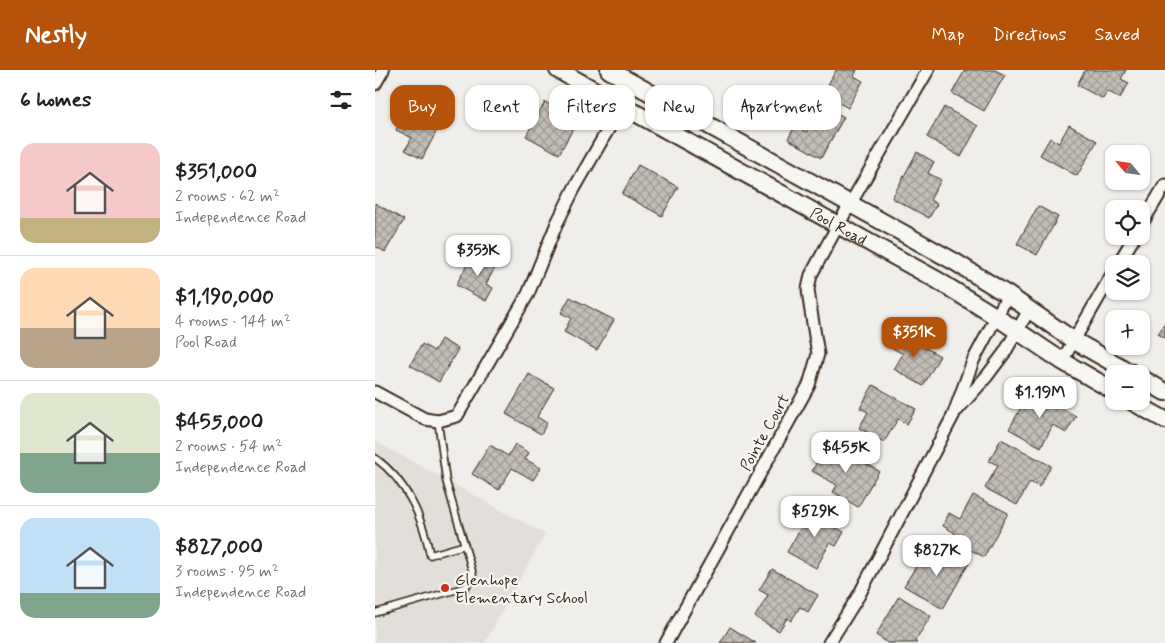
<!DOCTYPE html>
<html lang="en">
<head>
<meta charset="utf-8">
<style>
  :root { --surface:#fff; --page:#f2f2f2; --text:#222; --muted:#767676; --line:#e0e0e0; --accent:#b45309 }
  body { margin:0; font-family:Mynerve,sans-serif; background:var(--page); color:var(--text); height:100vh; display:flex; flex-direction:column; font-size:19px; white-space:nowrap }
  * { box-sizing:border-box; margin:0 }
  p { font-size:16px; color:var(--muted) }
  .icon { flex:none; width:28px; height:28px; fill:none; stroke:currentColor; stroke-width:2; stroke-linecap:round; stroke-linejoin:round }
  .map { position:relative; flex:1; overflow:hidden }
  .panel { display:flex; flex-direction:column; background:var(--surface); width:375px }
  .panel>* { flex:none }
  .guide { position:absolute; left:15px; top:15px; width:475px; height:45px; display:flex; gap:10px }
  .needle { width:32px; rotate:299deg }
  .buttons { position:absolute; left:730px; top:75px; display:grid; gap:10px }
  .buttons a { display:grid; place-items:center; width:45px; height:45px; border-radius:10px; background:var(--surface); box-shadow:0 1px 4px #0004; font-size:25px }
  .price { position:absolute; translate:-50% -42px; padding:0 11px; border-radius:10px; background:#fff; color:#222; font-size:16px; line-height:32px; filter:drop-shadow(0 1px 2px #0008) }
  .price::after { content:''; position:absolute; left:50%; top:30px; width:15px; height:11px; margin-left:-8px; background:inherit; clip-path:polygon(0 0,100% 0,50% 100%) }
  .price.active { background:var(--accent); color:#fff }
  ul { padding:0; list-style:none }
  li { display:flex; align-items:center; gap:15px; height:125px; padding:0 20px }
  li+li { border-top:1px solid var(--line) }
  li span { display:grid; place-items:center; flex:none; width:140px; height:100px; border-radius:15px; color:#555 }
  li>.icon { margin-inline-start:auto }
  span .icon { width:60px; height:60px; fill:#fffc; stroke-width:1 }
  li b { font-size:21px }
  h2 { display:flex; justify-content:space-between; align-items:center; height:60px; padding:0 20px; font-size:21px }
  .tag { padding:0 18px; border-radius:15px; background:var(--surface); box-shadow:0 1px 4px #0004; font-size:18px; line-height:45px }
  .tag.active { background:var(--accent); color:#fff }
  header { display:flex; align-items:center; gap:30px; box-sizing:border-box; height:70px; padding:0 25px; background:var(--accent); color:#fff }
  header strong { font-size:24px }
  nav { display:flex; gap:28px; margin-inline-start:auto; font-size:18px }
  main { display:flex; flex:1; min-height:0 }
  .map>svg:first-child { display:block }
</style>
</head>
<body>
<header>
<strong>Nestly</strong>
<nav><a>Map</a><a>Directions</a><a>Saved</a></nav>
</header>
<main>
<section class="panel">
<h2>6 homes<svg class="icon" aria-label="filters" viewBox="0 0 24 24"><path d="M4 7h16M4 17h16"/><circle cx="9" cy="7" r="2"/><circle cx="15" cy="17" r="2"/></svg></h2>
<ul>
<li><span style="background:linear-gradient(#f6c9c9 75%,#c2b280 0)"><svg class="icon" aria-label="home" viewBox="0 0 24 24"><path d="M3 11l9-7 9 7M6 9v11h12V9"/></svg></span><div><b>$351,000</b><p>2 rooms · 62 m²</p><p>Independence Road</p></div></li>
<li><span style="background:linear-gradient(#ffd9b3 60%,#b9a48a 0)"><svg class="icon" aria-label="home" viewBox="0 0 24 24"><path d="M3 11l9-7 9 7M6 9v11h12V9"/></svg></span><div><b>$1,190,000</b><p>4 rooms · 144 m²</p><p>Pool Road</p></div></li>
<li><span style="background:linear-gradient(#dfe7d0 60%,#7fa58c 0)"><svg class="icon" aria-label="home" viewBox="0 0 24 24"><path d="M3 11l9-7 9 7M6 9v11h12V9"/></svg></span><div><b>$455,000</b><p>2 rooms · 54 m²</p><p>Independence Road</p></div></li>
<li><span style="background:linear-gradient(#bfe0f5 75%,#7fa58c 0)"><svg class="icon" aria-label="home" viewBox="0 0 24 24"><path d="M3 11l9-7 9 7M6 9v11h12V9"/></svg></span><div><b>$827,000</b><p>3 rooms · 95 m²</p><p>Independence Road</p></div></li>
</ul>
</section>
<div class="map">
<svg width="790" height="573" viewBox="0 0 790 573">
  <defs>
    <pattern id="building-cross-hatch" width="8" height="8" patternUnits="userSpaceOnUse" patternTransform="scale(1.25)"><rect width="8" height="8" fill="#c2bdb7"/><path d="M0 0l8 8M0 8l8-8" fill="none" stroke="#9f9a94"/></pattern>
  </defs>
  <rect width="100%" height="100%" fill="#efeeea"/>
  <filter id="ink" filterUnits="userSpaceOnUse"><feTurbulence type="fractalNoise" baseFrequency=".02" numOctaves="2"/><feDisplacementMap in="SourceGraphic" scale="10" xChannelSelector="R" yChannelSelector="G"/><feConvolveMatrix kernelMatrix="1 2 1 2 8 2 1 2 1" color-interpolation-filters="sRGB"/></filter>
  <g filter="url(#ink)">
    <path fill="#e2dfdb" d="M0 371 170 464 110 573H0Z"/>
    <path fill="url(#building-cross-hatch)" stroke="#3b2a1e" d="M461 0H482L479 6 488 11 473 38 448 24Z
      M590 0H620L630 5 609 41 577 23Z
      M710 0H751L746 9 754 13 745 28 732 21 728 29 702 15Z
      M39 26 71 43 47 89 30 80 37 68 21 60Z
      M437 30 469 47 446 88 413 69 420 56 431 62 439 48 430 43Z
      M170 32 203 50 184 84 151 66Z
      M569 37 603 56 586 87 552 67Z
      M694 55 722 71 702 106 665 85 675 68 684 73Z
      M542 82 559 92 553 103 566 110 555 130 562 134 554 148 517 128Z
      M263 95 303 117 287 146 247 124Z
      M0 133 29 150 10 182 0 176Z
      M663 136 683 147 662 185 642 174Z
      M99 182 122 194 111 214 118 218 111 231 81 215Z
      M195 227 239 250 222 280 189 262 196 248 186 243Z
      M790 253V268L783 264Z
      M521 261 565 286 548 316 519 299 528 284 514 276Z
      M66 269 83 279 64 312 35 295 47 274 59 281Z
      M154 304 179 318 162 347 172 353 166 364 131 344Z
      M498 315 541 339 532 354 523 349 509 372 484 358 493 342 485 338Z
      M656 320 701 346 691 363 678 355 666 377 634 359Z
      M626 369 676 396 664 417 655 412 642 435 610 418 623 395 614 391Z
      M453 372 504 401 483 437 458 422 462 415 437 401Z
      M140 374 154 383 150 389 166 398 158 410 137 398 124 420 97 404 115 375 133 386Z
      M598 425 633 443 609 487 577 470 580 463 568 456 574 443 585 449Z
      M438 436 454 445 450 452 469 462 461 476 455 473 441 498 412 482Z
      M551 480 569 490 574 481 594 493 568 539 529 516Z
      M397 499 443 525 433 542 425 537 416 551 412 548 404 561 380 547 393 525 384 520Z
      M524 526 556 546 540 571 542 573H513L501 565Z
      M355 557 381 573H345Z"/>
    <g fill="none" stroke-linecap="round" stroke-linejoin="round">
      <g stroke="#3b2a1e" stroke-width="9">
        <path id="service" d="M0 388C31 410 48 448 55 485L90 475
          M0 543 91 517 98 504 71 411 63 351"/>
      </g>
      <g stroke="#3b2a1e" stroke-width="15">
        <path id="minor" d="M0 14 8 0
          M766 155 790 115
          M743 194 760 166
          M687 291 739 201
          M0 322 50 349 63 351 82 346 153 224 182 153 199 119 259 14
          M582 340 612 306 630 282 654 240
          M291 573 434 315 443 284 435 235 433 219 436 205 463 155 553 0
          M454 573 484 525 578 346 598 291 633 225"/>
      </g>
      <g stroke="#3b2a1e" stroke-width="20">
        <g id="secondary">
          <path id="s1" d="M183 0 562 210 620 246 687 291 739 321"/>
          <path d="M234 0 580 192 633 225 698 270 758 304"/>
          <path d="M766 308 790 322"/>
          <path d="M756 331 790 350"/>
        </g>
      </g>
      <use href="#service" stroke="#f6f6f2" stroke-width="5.5"/>
      <use href="#minor" stroke="#f6f6f2" stroke-width="11"/>
      <use href="#secondary" stroke="#f6f6f2" stroke-width="16"/>
    </g>
  </g>
  <circle fill="#c8321e" stroke="#f6f6f2" stroke-width="2" cx="70" cy="518" r="5"/>
  <g text-anchor="middle" stroke-width="4.5" stroke-linejoin="round" paint-order="stroke">
    <g font-size="16" fill="#3b2a1e" stroke="#f6f6f2">
      <text dy="6" stroke="none"><textPath href="#s1" startOffset="321">Pool Road</textPath></text>
      <text transform="translate(389 362) rotate(-61)" y="6">Pointe Court</text>
    </g>
    <g font-size="16" fill="#3b2a1e" stroke="#f6f6f2" text-anchor="start">
      <text x="80" y="515">Glenhope<tspan x="80" dy="18">Elementary School</tspan></text>
    </g>
  </g>
</svg>
<div class="buttons">
<a><svg class="needle" viewBox="-14 -14 28 28"><path d="M0-13l5 13h-10z" fill="#e53935"/><path d="M0 13l5-13h-10z" fill="#767676"/></svg></a>
<a><svg class="icon" aria-label="locate" viewBox="0 0 24 24"><circle cx="12" cy="12" r="6"/><path d="M12 2v4M12 18v4M2 12h4M18 12h4"/></svg></a>
<a><svg class="icon" aria-label="layers" viewBox="0 0 24 24"><path d="M12 4l9 5-9 5-9-5zM3 14l9 5 9-5"/></svg></a>
<a>+</a>
<a>−</a>
</div>
<b class="price" style="left:103px;top:207px">$353K</b>
<b class="price active" style="left:539px;top:289px">$351K</b>
<b class="price" style="left:665px;top:349px">$1.19M</b>
<b class="price" style="left:471px;top:404px">$455K</b>
<b class="price" style="left:440px;top:468px">$529K</b>
<b class="price" style="left:562px;top:507px">$827K</b>
<div class="guide">
<a class="tag active">Buy</a>
<a class="tag">Rent</a>
<a class="tag">Filters</a>
<a class="tag">New</a>
<a class="tag">Apartment</a>
</div>
</div>
</main>
</body>
</html>
